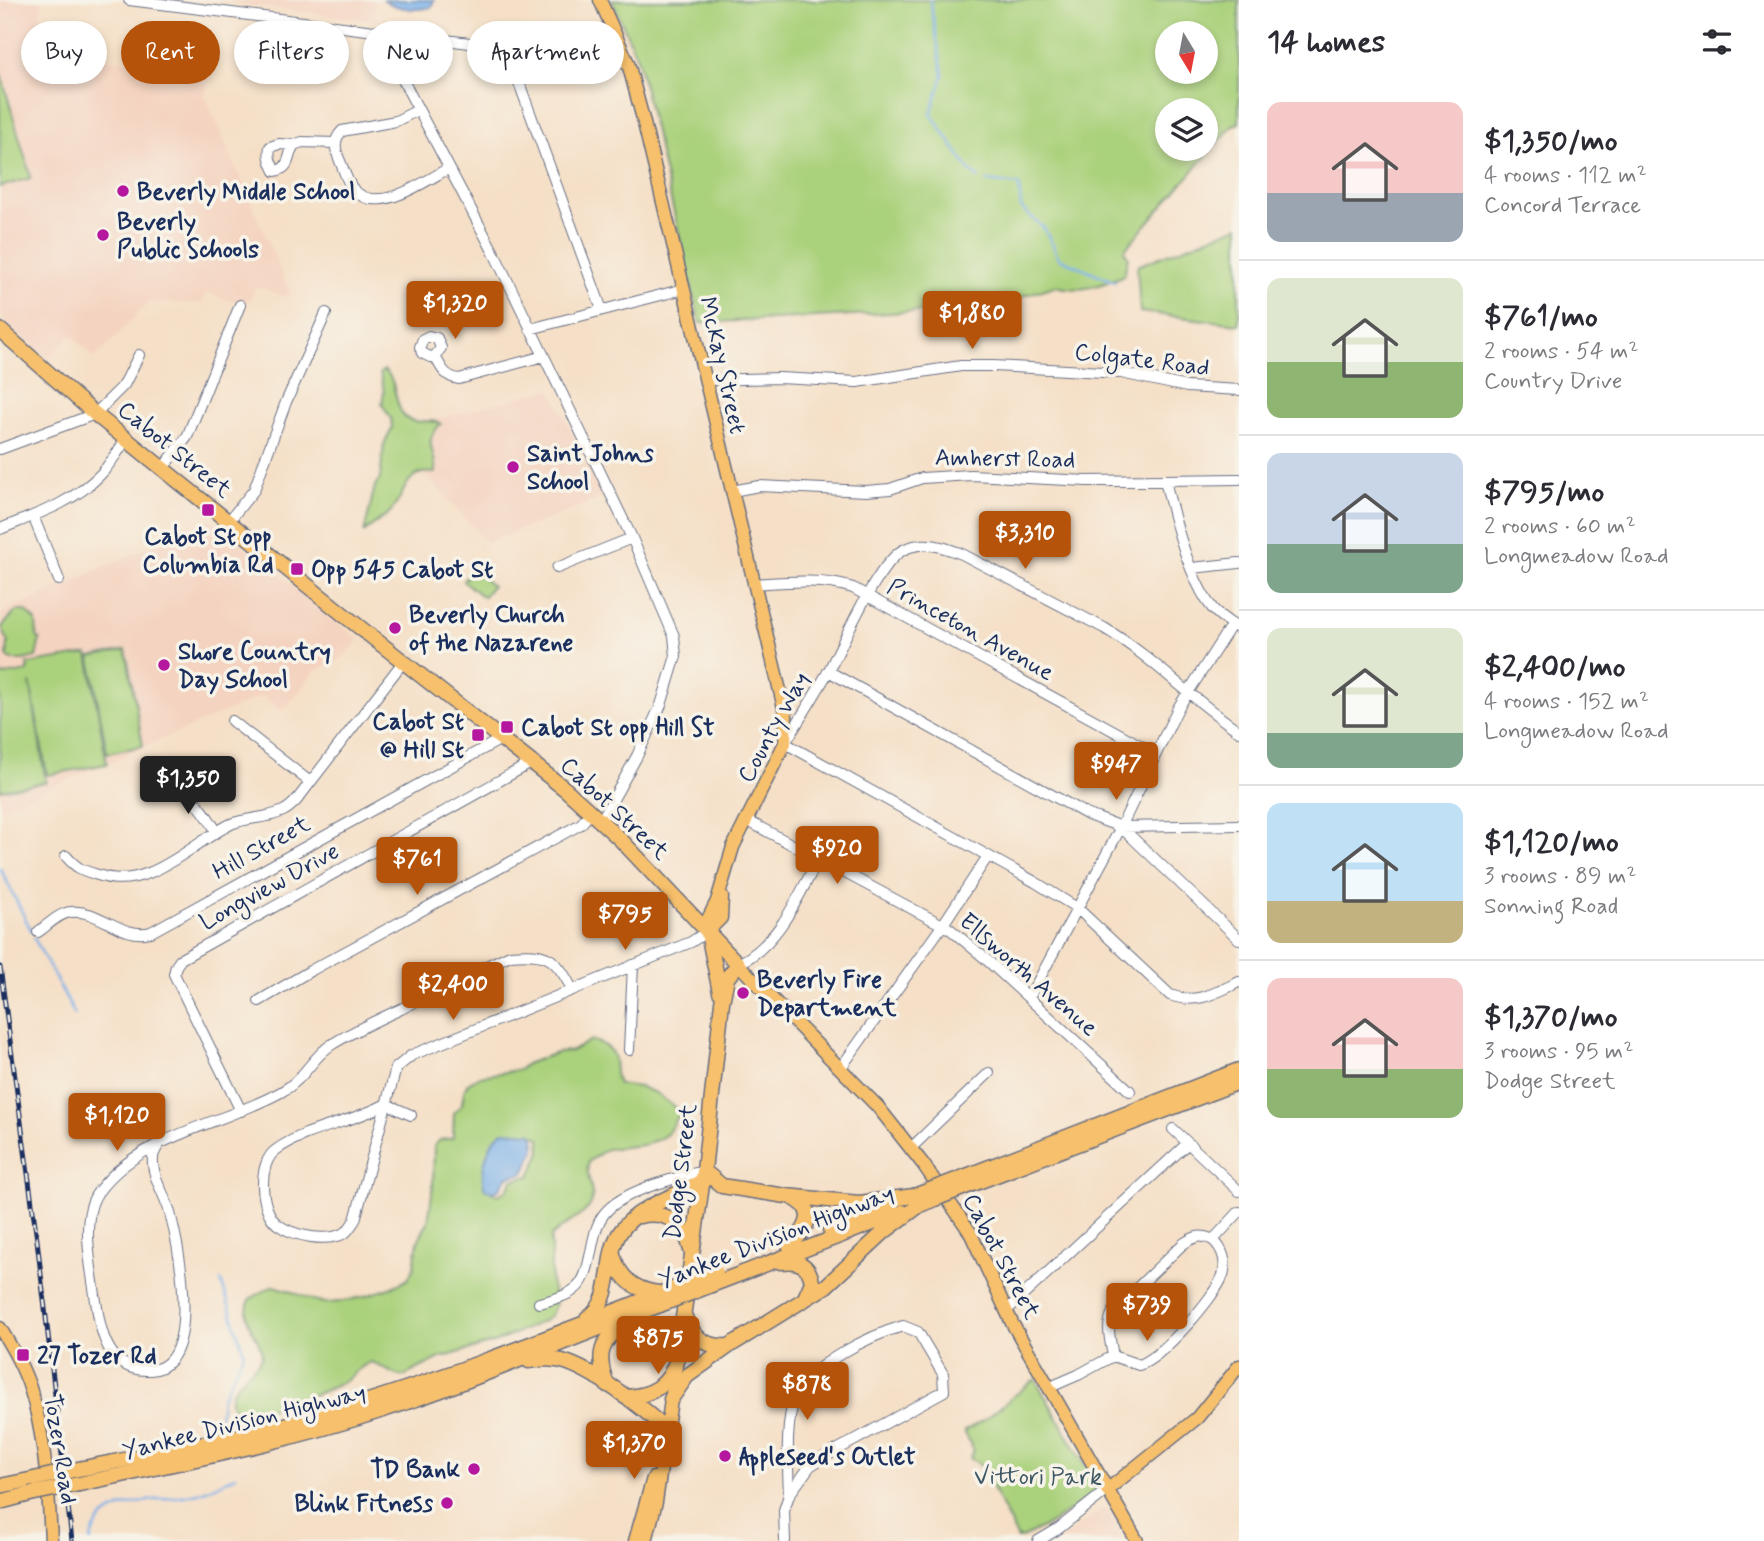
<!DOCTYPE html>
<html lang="en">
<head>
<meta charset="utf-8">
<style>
  :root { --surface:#fff; --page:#f7f7f7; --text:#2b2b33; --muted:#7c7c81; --line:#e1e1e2; --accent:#b45309 }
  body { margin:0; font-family:Mynerve,sans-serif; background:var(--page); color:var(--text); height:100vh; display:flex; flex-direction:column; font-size:26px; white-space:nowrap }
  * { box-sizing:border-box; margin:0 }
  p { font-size:23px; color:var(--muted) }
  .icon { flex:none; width:38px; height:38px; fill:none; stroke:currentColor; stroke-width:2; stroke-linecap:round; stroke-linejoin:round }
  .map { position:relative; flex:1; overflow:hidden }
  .panel { display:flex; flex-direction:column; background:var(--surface); width:525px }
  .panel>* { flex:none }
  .guide { position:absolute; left:21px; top:21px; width:665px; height:63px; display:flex; gap:14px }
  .needle { width:46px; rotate:170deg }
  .tools { position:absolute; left:1155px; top:21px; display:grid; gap:14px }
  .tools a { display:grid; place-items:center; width:63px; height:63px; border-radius:50%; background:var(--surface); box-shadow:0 4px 10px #0003; font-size:35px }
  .price { position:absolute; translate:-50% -60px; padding:0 16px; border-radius:7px; background:var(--accent); color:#fff; font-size:23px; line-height:46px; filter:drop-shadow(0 2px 4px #0008) }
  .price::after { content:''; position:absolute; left:50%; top:42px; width:21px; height:16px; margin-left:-10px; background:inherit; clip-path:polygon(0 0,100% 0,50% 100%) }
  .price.on { background:#222; color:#fff }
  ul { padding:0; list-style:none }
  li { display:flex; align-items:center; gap:21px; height:175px; padding:0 28px }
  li+li { border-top:2px solid var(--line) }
  li span { display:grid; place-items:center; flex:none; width:196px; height:140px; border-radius:14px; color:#555 }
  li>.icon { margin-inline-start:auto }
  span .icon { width:84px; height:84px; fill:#fffc; stroke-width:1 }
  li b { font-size:30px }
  h2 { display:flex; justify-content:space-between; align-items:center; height:84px; padding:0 28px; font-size:30px }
  .pill { padding:0 24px; border-radius:32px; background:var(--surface); box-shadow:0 4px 10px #0003; font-size:24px; line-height:63px }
  .pill.on { background:var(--accent); color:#fff }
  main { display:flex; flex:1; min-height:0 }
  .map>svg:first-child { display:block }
</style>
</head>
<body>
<main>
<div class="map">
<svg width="1239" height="1541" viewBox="0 0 1239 1541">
  <rect width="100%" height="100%" fill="#f7f3e8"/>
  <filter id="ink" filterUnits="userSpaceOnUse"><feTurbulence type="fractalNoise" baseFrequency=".0143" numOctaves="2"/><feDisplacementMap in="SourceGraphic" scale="14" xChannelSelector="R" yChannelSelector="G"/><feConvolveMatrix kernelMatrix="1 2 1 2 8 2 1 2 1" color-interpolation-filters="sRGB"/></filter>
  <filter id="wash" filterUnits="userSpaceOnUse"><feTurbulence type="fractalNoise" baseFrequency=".00686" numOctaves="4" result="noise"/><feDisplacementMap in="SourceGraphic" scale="28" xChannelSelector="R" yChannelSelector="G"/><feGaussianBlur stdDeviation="1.57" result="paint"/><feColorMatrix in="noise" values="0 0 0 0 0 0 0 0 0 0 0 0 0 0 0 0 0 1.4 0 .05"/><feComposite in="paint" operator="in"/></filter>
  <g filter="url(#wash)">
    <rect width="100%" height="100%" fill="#f5dfc6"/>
    <path fill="#f4d3c0" d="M0 0H42L38 40 71 44 70 54 208 72 205 96 291 295 283 296 256 286 250 301 233 302 206 292 202 303 149 302 95 358 71 335 46 361 0 317Z
      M208 0H374L376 21Z
      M551 389 604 497 487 543 422 471 435 473 433 456 430 449 432 433 439 421 434 420Z
      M211 519 359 640 344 657 314 672 283 711 262 696 0 809V614Z
      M1106 1507 1124 1536 1116 1541H1058Z"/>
    <path fill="#aad17b" stroke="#62806c" stroke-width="2" fill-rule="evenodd" d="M612 0H1239V123L1233 125 1124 250 1128 257 1124 275C1101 286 1081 293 1055 286L983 308 700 323 638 60ZM1167 33H1206V72H1167ZM1167 110H1206V149H1167Z
      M0 71 31 178 0 187Z
      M1239 226V324L1140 312 1137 266Z
      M384 370C398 380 393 404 404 416 414 428 431 416 441 424 420 442 438 452 435 473 402 469 408 494 390 512 383 519 372 524 364 533L375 486 380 479 384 444 392 428 391 419 382 404 384 391 380 373Z
      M473 569 492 586 483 597 463 581Z
      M16 611H26L36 621 37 637 40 639 36 657 23 660H11L7 656 8 642 2 627Z
      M126 650 143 746 107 753 90 657Z
      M88 654 107 764 47 775 30 682 46 782 0 790V676L28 671 27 664Z
      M591 1040C625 1051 609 1063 618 1084L640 1087 656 1093 681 1112 667 1134 659 1139 643 1145 607 1149 589 1161C584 1174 594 1187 592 1200 590 1215 561 1224 551 1237V1282L556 1303 551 1315 544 1321 496 1342 440 1358 404 1376 396 1375 372 1362C358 1366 353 1377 341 1383 322 1393 253 1418 235 1411 219 1389 253 1374 262 1357 262 1335 239 1325 250 1299L273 1286C290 1289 304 1298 320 1302 337 1307 392 1289 408 1279L414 1267 418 1241 428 1222 433 1186 434 1146 440 1140 453 1138 454 1113 462 1104 464 1091 468 1083 480 1076 519 1070 526 1064 559 1052 572 1051ZM510 1134 537 1136 540 1139 541 1152 530 1176 513 1180 506 1191 498 1195 491 1192 487 1183Z
      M1035 1379 1099 1489C1073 1508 1049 1528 1018 1539L981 1465 970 1458 974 1451 964 1431 983 1421Z"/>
    <path fill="#7cb0e9" stroke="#4c70a4" stroke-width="2" d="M384 0H434L431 7C417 11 396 9 384 0Z
      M504 1131 531 1133 534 1136 535 1149 524 1173 507 1177 500 1188 492 1192 485 1189C478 1173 489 1138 504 1131Z"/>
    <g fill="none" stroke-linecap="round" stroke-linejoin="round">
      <path stroke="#7cb0e9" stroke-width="2.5" d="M930 0 943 75 931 114 970 171 979 178
        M987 181 1019 185 1021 208 1044 228 1059 258 1115 282
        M0 868 32 932
        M34 938 75 1015
        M220 1418 222 1398 244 1353 221 1280
        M91 1541C96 1495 167 1503 201 1492 213 1488 224 1481 236 1476"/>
    </g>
  </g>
  <g filter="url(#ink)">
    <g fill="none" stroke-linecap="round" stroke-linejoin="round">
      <g stroke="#676d82" stroke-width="12">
        <path id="minor" d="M129 0 628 63
          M383 33 386 48 495 255 632 538 674 636 676 656 661 705 637 756 601 821
          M506 47 602 310
          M418 110 396 121 342 131C333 140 335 150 340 161 344 170 347 183 354 190 378 216 425 181 449 168
          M279 144 294 145C287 155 291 169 275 171 271 163 268 157 270 147Z
          M294 145 302 142 335 143
          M530 329 684 289
          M435 356 430 357 422 353 420 347 423 339 429 336 437 338 441 348 435 356C441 368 445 377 459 379L544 356
          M705 380 779 378 857 382 961 366H993L1121 373 1187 387 1239 390
          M0 449 95 414 124 385 139 355
          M163 468 187 437 240 305
          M1165 480C1173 515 1190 582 1213 609 1220 617 1230 623 1239 629
          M732 491 759 486 866 491 890 489 922 478 971 475 1087 481 1239 479
          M33 516 59 580
          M228 522 254 490 286 402 326 313
          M0 529C37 514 73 503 101 474 111 463 119 450 127 438
          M557 568 632 538
          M1192 568 1239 563
          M753 584C785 582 822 578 853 588L1156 754
          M828 671 1088 815 1121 827 1239 939
          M232 721 310 782
          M1239 731C1192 700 1153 657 1104 628L962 554C944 547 924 540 905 549 878 561 844 642 829 670 815 695 800 719 785 743L1035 882 1077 908 1170 995C1196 1005 1215 993 1239 982
          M166 786C192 790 204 811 217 832
          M746 820 950 929 987 960 1130 1091
          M1121 827 1239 825
          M66 856C77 869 82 870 98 875 148 893 190 844 231 824 247 817 268 819 283 811 288 809 293 804 296 801L403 662
          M38 932C48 925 59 913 71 912 98 908 122 940 151 932L501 739
          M738 964C778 945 799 896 818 859
          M1029 998 1121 827 1178 708 1232 624
          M259 1001 310 971 581 824 591 812
          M629 1050 633 965
          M840 1069 942 926 988 856
          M386 1104C352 1123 308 1127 276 1150 257 1163 260 1210 277 1224 293 1236 326 1243 345 1233 349 1230 352 1224 355 1220L396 1068 412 1055 691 942 708 931
          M386 1104 411 1115
          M241 1111 174 974 176 966 181 959 531 763
          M1173 1129 1239 1191
          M159 1144C157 1148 153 1153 153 1158 151 1176 166 1196 170 1213 179 1248 205 1373 146 1370 104 1369 100 1326 95 1295 91 1266 80 1217 98 1192 141 1134 222 1125 281 1092 305 1079 312 1057 331 1045 353 1031 377 1020 401 1009 437 990 473 972 510 955 547 952 555 956 572 989
          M911 1148 989 1073
          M539 1303C551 1300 565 1297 575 1289 594 1275 588 1234 604 1214 623 1190 675 1178 704 1171
          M1006 1311 1188 1143
          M903 1326 918 1332 943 1374 944 1391 824 1457 810 1466 789 1495C788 1466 785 1423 795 1397 808 1365 872 1335 903 1326Z
          M1113 1356C1110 1339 1105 1323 1115 1309L1183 1244C1195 1236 1201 1234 1213 1240L1239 1212
          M1048 1388 1078 1375 1113 1356 1139 1365C1160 1360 1216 1296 1223 1275 1227 1262 1223 1249 1213 1240
          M785 1541 784 1510 789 1495
          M1038 1541 1058 1529 1107 1490"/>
      </g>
      <g stroke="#676d82" stroke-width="15">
        <path id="major" d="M600 0 628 63 643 119 786 716 785 743 733 847 717 901 707 921 708 931
          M708 931 721 918 722 897
          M738 964 878 1107 923 1164 970 1232 1012 1323 1137 1541
          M0 1328C12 1348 24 1368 31 1391 45 1436 49 1494 51 1541
          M1107 1490 1197 1418 1239 1366
          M635 1541 653 1478
          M646 1541 656 1502 676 1366"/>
      </g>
      <g stroke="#676d82" stroke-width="17">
        <path id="highway" d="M0 330 95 414 344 615 565 789 620 839 738 964 727 978 722 1002 704 1171 677 1359C669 1385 653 1396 625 1397
          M708 933 720 992
          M704 1171 722 1186 786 1196 859 1203 914 1196
          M964 1177 1239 1070
          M970 1185 1239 1082
          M640 1216C667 1210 685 1224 691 1250
          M830 1229 890 1206
          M789 1245C808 1230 819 1209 791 1197
          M613 1254C619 1278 635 1291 660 1293
          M781 1262C798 1260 809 1264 812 1282L804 1300
          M714 1284 902 1212
          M684 1315C692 1337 706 1348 729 1346
          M587 1319C617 1298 602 1258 621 1231 640 1204 677 1197 703 1180
          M529 1361C540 1359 551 1358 562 1361 592 1369 644 1408 666 1430
          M607 1385C596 1355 600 1342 625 1322
          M671 1399 687 1376 729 1346 826 1286 884 1232 920 1205
          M78 1469C170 1451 263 1434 352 1406 457 1374 559 1333 662 1293
          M79 1484C181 1462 283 1443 383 1410 477 1380 567 1339 660 1305
          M0 1486 34 1479
          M0 1502 30 1494"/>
      </g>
      <use href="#minor" stroke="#fff" stroke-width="10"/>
      <use href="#major" stroke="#f7c06c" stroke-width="12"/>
      <use href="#highway" stroke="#f7c06c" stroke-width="14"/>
      <g stroke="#1b2f5e" stroke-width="5">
        <path id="rail" d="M0 967 37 1240 72 1541"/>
      </g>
      <use href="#rail" stroke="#f7f3e8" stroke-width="2.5" stroke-dasharray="8" stroke-linecap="butt"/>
      <g stroke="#676d82" stroke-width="17" stroke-linecap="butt">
        <path id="highway-bridge" d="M914 1196 964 1177
          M920 1205 970 1185
          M662 1293 716 1273
          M660 1305 714 1284
          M34 1479 78 1469
          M30 1494 79 1484"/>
      </g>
      <use href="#highway-bridge" stroke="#f7c06c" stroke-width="14"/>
    </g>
  </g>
  <g fill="#b5179e" stroke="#f7f3e8" stroke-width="2.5">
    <circle cx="123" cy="191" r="7"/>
    <circle cx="103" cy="235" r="7"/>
    <circle cx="513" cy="467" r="7"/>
    <rect x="201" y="503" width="14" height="14" rx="3.5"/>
    <rect x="290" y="562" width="14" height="14" rx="3.5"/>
    <circle cx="395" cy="628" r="7"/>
    <circle cx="164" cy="665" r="7"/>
    <rect x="500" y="720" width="14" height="14" rx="3.5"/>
    <rect x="471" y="728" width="14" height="14" rx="3.5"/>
    <circle cx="743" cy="993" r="7"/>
    <rect x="16" y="1348" width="14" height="14" rx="3.5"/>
    <circle cx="725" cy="1456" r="7"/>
    <circle cx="474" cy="1469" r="7"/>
    <circle cx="447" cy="1503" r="7"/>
  </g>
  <g text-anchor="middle" stroke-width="7" stroke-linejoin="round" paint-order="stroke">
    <g font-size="24" font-weight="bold" fill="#1b2f5e" stroke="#f7f3e8" text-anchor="start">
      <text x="137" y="199">Beverly Middle School</text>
      <text x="117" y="229">Beverly<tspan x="117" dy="28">Public Schools</tspan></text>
      <text x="527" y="461">Saint Johns<tspan x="527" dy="28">School</tspan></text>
      <text x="208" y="544" text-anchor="middle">Cabot St opp<tspan x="208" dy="28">Columbia Rd</tspan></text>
      <text x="311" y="577">Opp 545 Cabot St</text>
      <text x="409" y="622">Beverly Church<tspan x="409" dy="28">of the Nazarene</tspan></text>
      <text x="178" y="659">Shore Country<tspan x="178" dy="28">Day School</tspan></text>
      <text x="464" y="729" text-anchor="end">Cabot St<tspan x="464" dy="28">@ Hill St</tspan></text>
      <text x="521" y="735">Cabot St opp Hill St</text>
      <text x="757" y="987">Beverly Fire<tspan x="757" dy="28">Department</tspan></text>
      <text x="37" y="1363">27 Tozer Rd</text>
      <text x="739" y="1464">Appleseed's Outlet</text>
      <text x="460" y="1477" text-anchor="end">TD Bank</text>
      <text x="433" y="1511" text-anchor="end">Blink Fitness</text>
    </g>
    <g font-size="24" fill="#1b2f5e" stroke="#f7f3e8">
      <text transform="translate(1142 359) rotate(7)" y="8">Colgate Road</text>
      <text transform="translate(723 365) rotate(77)" y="8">McKay Street</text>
      <text transform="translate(175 449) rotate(39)" y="8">Cabot Street</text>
      <text transform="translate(1005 458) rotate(1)" y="8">Amherst Road</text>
      <text transform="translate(971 629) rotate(29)" y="8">Princeton Avenue</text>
      <text transform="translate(773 727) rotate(-61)" y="8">County Way</text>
      <text transform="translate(615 808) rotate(43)" y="8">Cabot Street</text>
      <text transform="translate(261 847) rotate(-29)" y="8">Hill Street</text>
      <text transform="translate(269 886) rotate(-29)" y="8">Longview Drive</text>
      <text transform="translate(1029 974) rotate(41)" y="8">Ellsworth Avenue</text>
      <text transform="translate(680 1172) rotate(-83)" y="8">Dodge Street</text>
      <text transform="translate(776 1236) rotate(-21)" y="8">Yankee Division Highway</text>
      <text transform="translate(1002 1256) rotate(62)" y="8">Cabot Street</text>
      <text transform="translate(244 1421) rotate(-14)" y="8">Yankee Division Highway</text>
      <text transform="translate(61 1449) rotate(81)" y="8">Tozer Road</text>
    </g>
    <g font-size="24" fill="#3f5865" stroke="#f7f3e8">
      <text x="1038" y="1484">Vittori Park</text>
    </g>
  </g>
</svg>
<div class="tools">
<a><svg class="needle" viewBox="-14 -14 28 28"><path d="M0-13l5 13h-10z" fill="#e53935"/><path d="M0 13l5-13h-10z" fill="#7c7c81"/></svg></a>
<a><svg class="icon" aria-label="layers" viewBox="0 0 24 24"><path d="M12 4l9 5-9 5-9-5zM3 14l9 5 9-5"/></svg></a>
</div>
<b class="price" style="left:455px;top:341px">$1,320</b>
<b class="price" style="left:972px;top:351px">$1,880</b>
<b class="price" style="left:1025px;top:571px">$3,310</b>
<b class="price" style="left:1116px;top:802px">$947</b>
<b class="price on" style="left:188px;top:816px">$1,350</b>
<b class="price" style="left:837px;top:886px">$920</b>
<b class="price" style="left:417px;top:897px">$761</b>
<b class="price" style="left:625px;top:952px">$795</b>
<b class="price" style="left:453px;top:1022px">$2,400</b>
<b class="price" style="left:117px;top:1153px">$1,120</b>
<b class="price" style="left:1147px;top:1343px">$739</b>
<b class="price" style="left:658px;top:1376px">$875</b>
<b class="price" style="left:807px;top:1422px">$878</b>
<b class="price" style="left:634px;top:1481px">$1,370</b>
<div class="guide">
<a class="pill">Buy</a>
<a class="pill on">Rent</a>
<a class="pill">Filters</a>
<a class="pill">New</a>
<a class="pill">Apartment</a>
</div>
</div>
<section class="panel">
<h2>14 homes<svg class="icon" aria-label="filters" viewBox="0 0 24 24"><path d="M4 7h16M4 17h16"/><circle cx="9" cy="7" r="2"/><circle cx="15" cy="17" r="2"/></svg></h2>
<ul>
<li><span style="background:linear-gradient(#f6c9c9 65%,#9aa5b1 0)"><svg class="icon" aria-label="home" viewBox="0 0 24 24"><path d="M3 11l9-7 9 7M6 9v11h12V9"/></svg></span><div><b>$1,350/mo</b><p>4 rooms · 112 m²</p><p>Concord Terrace</p></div></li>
<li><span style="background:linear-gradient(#dfe7d0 60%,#8fb573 0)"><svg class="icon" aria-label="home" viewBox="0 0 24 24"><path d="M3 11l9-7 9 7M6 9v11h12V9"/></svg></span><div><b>$761/mo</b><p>2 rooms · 54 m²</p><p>Country Drive</p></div></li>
<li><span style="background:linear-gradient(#c9d6e8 65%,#7fa58c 0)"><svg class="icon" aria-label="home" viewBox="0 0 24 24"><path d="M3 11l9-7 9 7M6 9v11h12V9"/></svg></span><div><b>$795/mo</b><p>2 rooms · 60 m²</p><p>Longmeadow Road</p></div></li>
<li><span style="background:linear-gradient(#dfe7d0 75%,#7fa58c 0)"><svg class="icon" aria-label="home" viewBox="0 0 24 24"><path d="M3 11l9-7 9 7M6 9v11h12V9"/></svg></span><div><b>$2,400/mo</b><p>4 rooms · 152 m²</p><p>Longmeadow Road</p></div></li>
<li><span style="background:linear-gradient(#bfe0f5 70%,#c2b280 0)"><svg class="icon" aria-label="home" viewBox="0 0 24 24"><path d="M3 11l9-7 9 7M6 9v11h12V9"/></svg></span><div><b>$1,120/mo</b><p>3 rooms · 89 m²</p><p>Sonning Road</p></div></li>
<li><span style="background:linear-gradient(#f6c9c9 65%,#8fb573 0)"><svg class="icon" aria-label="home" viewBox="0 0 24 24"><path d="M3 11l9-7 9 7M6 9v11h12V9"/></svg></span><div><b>$1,370/mo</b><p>3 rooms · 95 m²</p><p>Dodge Street</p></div></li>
</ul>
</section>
</main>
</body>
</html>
